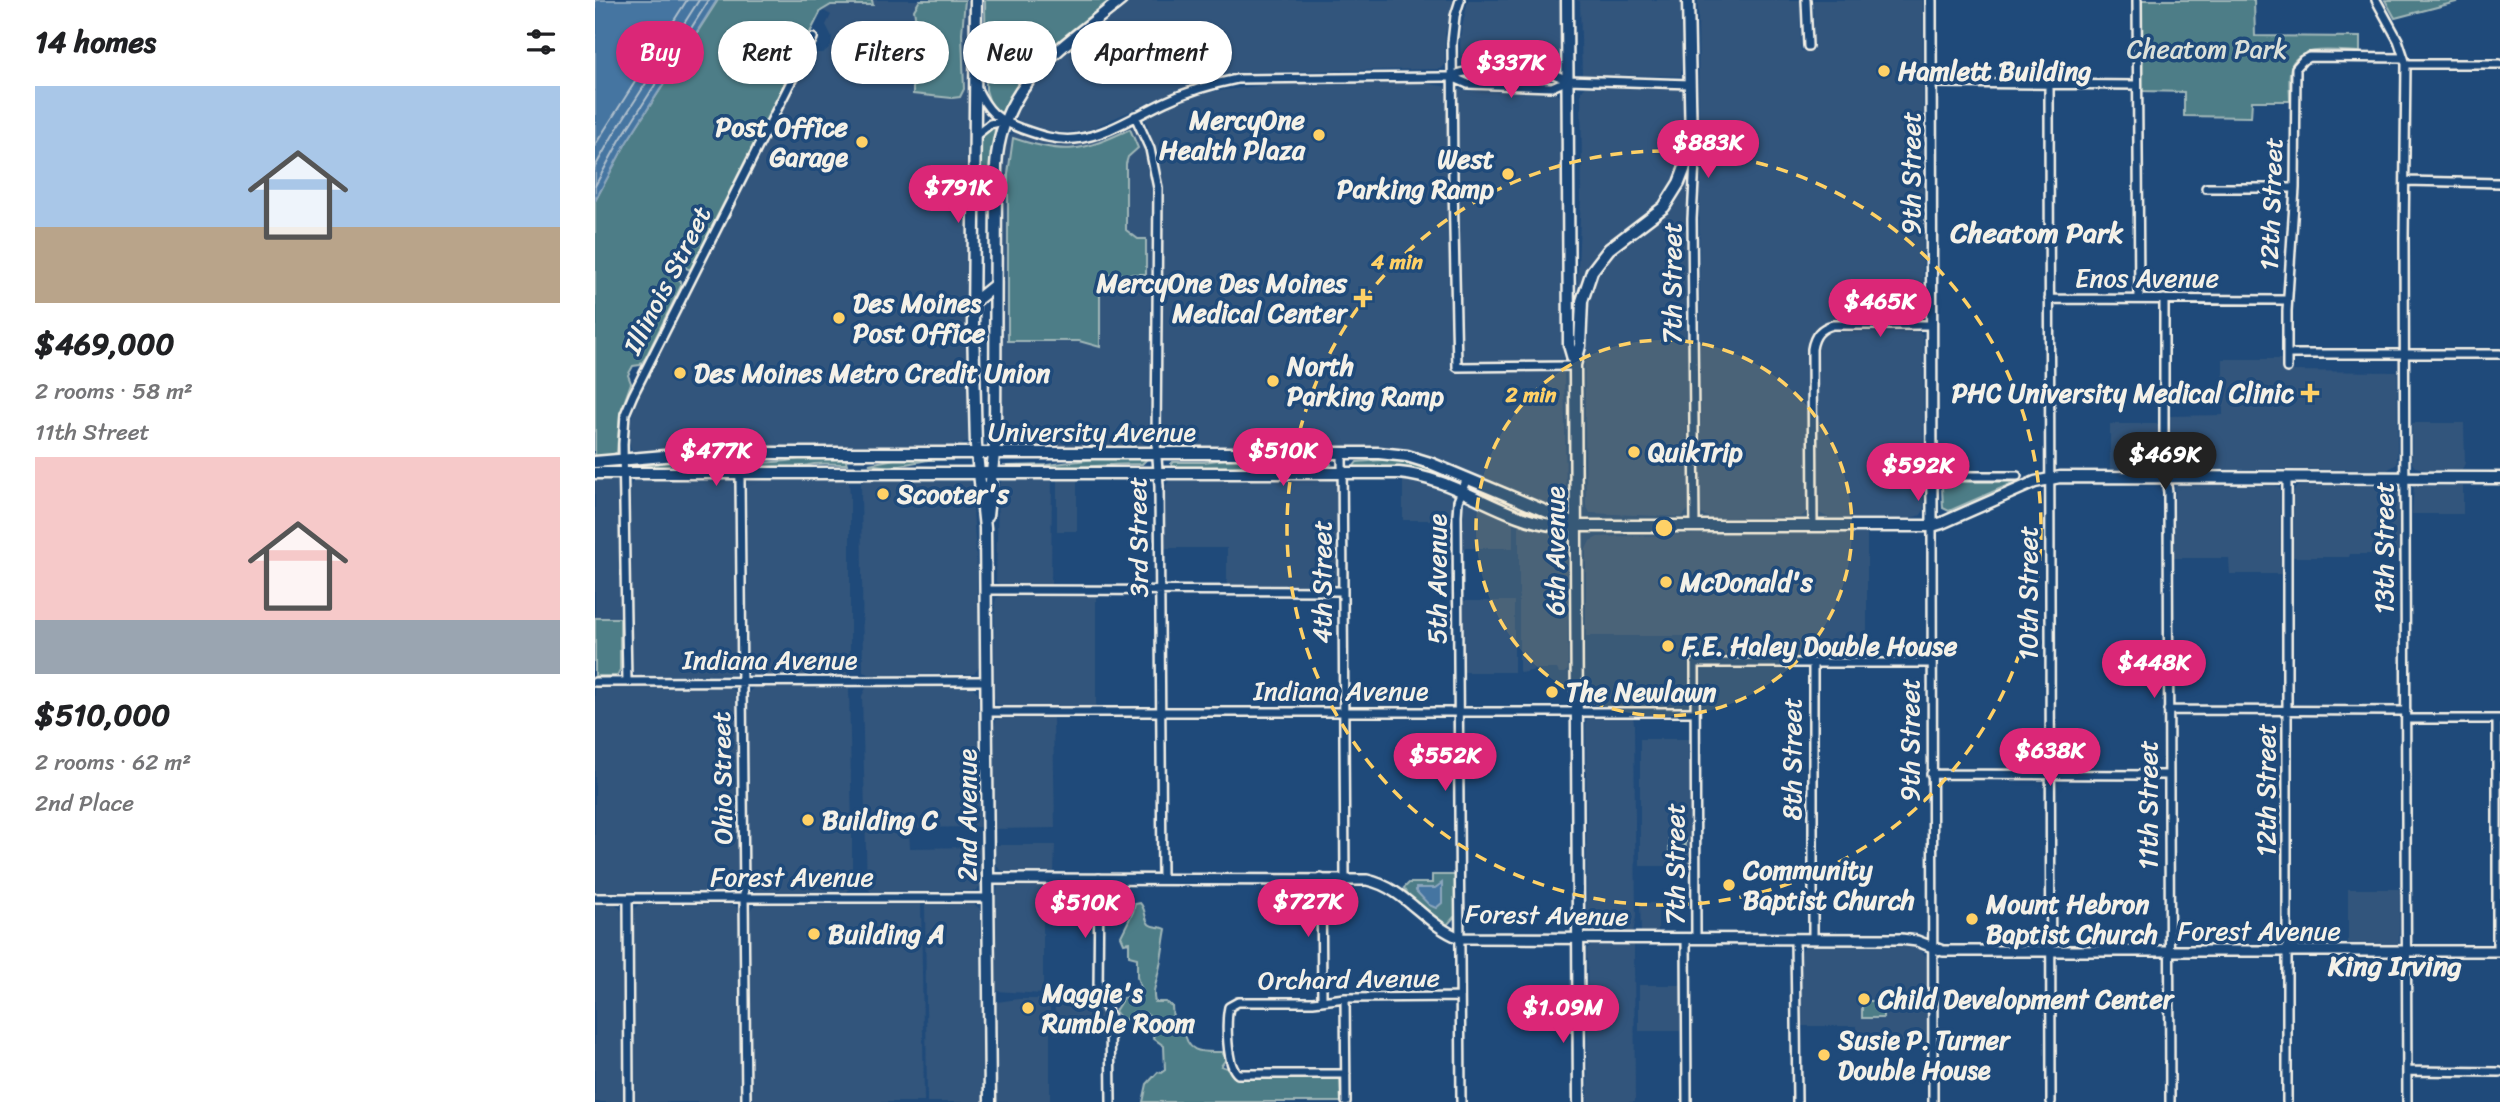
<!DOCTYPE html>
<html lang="en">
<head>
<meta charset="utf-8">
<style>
  :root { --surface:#fff; --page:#f6f6f6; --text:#202124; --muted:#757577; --accent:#db2777 }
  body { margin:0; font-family:Sriracha,sans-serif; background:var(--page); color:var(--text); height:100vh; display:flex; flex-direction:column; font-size:26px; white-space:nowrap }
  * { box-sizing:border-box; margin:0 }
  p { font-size:23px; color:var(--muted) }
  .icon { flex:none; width:38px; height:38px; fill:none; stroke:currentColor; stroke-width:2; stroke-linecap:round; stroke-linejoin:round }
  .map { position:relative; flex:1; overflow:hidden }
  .drawer { display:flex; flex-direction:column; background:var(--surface); width:595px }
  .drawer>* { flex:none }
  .top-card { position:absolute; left:21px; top:21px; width:665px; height:63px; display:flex; gap:14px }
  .price { position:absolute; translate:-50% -60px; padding:0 16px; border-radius:24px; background:var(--accent); color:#fff; font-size:23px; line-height:46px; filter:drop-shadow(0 2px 4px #0008) }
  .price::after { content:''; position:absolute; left:50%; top:42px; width:21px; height:16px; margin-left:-10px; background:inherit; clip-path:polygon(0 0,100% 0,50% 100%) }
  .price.current { background:#222; color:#fff }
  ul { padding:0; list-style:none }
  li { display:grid; align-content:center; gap:14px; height:371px; padding:0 35px }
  li span { display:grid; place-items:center; height:217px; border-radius:0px; color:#555 }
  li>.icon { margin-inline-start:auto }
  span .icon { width:126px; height:126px; fill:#fffc; stroke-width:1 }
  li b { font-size:30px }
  h2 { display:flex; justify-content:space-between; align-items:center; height:84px; padding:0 35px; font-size:30px }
  .tag { padding:0 24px; border-radius:32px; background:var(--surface); box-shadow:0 2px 5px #0004; font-size:24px; line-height:63px }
  .tag.current { background:var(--accent); color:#fff }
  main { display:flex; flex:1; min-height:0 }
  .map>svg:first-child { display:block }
</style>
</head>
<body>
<main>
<section class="drawer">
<h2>14 homes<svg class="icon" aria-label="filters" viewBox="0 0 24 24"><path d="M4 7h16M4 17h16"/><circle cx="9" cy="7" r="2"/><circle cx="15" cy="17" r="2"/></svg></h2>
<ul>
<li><span style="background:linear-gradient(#a9c7e8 65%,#b9a48a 0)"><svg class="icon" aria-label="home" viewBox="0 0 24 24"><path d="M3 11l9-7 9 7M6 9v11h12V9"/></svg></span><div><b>$469,000</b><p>2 rooms · 58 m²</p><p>11th Street</p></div></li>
<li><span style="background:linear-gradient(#f6c9c9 75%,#9aa5b1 0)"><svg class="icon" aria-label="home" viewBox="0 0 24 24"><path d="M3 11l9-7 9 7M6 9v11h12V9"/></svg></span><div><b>$510,000</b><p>2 rooms · 62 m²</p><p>2nd Place</p></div></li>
</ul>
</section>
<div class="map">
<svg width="1905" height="1102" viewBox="0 0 1905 1102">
  <rect width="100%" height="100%" fill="#1f4a7a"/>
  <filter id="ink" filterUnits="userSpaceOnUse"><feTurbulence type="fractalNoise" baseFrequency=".0143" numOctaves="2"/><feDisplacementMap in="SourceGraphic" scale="14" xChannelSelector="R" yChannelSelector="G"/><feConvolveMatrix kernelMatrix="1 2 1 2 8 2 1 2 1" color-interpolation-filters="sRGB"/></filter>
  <g filter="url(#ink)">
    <path fill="#32557c" d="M219 0H374L373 441 362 448 89 449 37 451 34 443V427L42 397 215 56 219 53H228L236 46 237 37 231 25 236 15 216 4Z
      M537 0H858L850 35V65L846 69 649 72 611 80 586 88 491 131 461 133 425 122 421 117 422 110 444 77 462 59Z
      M873 0H965V60L964 66 958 69 866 65 865 37Z
      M981 0H1087L1086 76 987 75 985 1Z
      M1103 0H1205L1206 51 1219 50 1218 0H1328V316L1321 321 1233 322 1224 326 1217 334 1212 349 1213 511 1206 517 1115 518 1106 514Z
      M687 83H829L871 90 959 92 965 97 971 499 968 506 960 509 940 504 842 460 806 451 575 448 568 446V194L564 161 551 120 554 115 606 93Z
      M991 87 1087 89 1089 94V139L1085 168 1078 185 1067 202 1052 216 1009 247 997 263 982 294 987 169 986 91Z
      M531 126 538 127 542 132 553 160 557 189 554 444 548 448H413L407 442V170L411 140 416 134 421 133 452 143 481 144 500 140Z
      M1097 164 1091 231 1093 510 1087 517 995 513 991 505 989 319 993 297 1001 276 1014 257 1030 241 1061 221 1075 207 1090 182Z
      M1239 331H1322L1328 335 1329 510 1326 515 1316 518H1234L1224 513 1223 348 1229 334Z
      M1628 359H1686L1687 371 1802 372V464L1792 470 1587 469 1576 466 1574 416 1628 415Z
      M1817 423H1869L1870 463 1867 470H1832L1820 467 1817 463Z
      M1515 424H1564L1565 461 1562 466 1553 469H1515Z
      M0 477 19 478 23 482 25 618H0Z
      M249 477 254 482 255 495V671L250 676 156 675 153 671 152 482 160 478Z
      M274 477H372L376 480 382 571 384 667 379 674 275 675 268 672 266 483Z
      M414 477H457L456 586H407L401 582 403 488 407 480Z
      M462 477H482V531H462Z
      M41 478H133L139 482 141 670 140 674 46 676 40 675 37 672 35 486Z
      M577 478 740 479 742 486 743 584 741 586H632V548H570V486Z
      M808 479 833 483 854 490 857 495V520H808Z
      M1580 485H1680L1685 488 1686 574H1635L1634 558H1579Z
      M1711 485 1802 486 1804 491V554H1755L1754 557H1698V491L1703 486Z
      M1819 486H1868V514H1817Z
      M876 500 918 521V548H867L868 511 870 503Z
      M926 524 967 535 972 543 973 670 969 673H964L962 669H943L927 673 924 671V526Z
      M1113 534H1272V660L1091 659V636H991V549L995 541 1003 537Z
      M406 596H501V707L407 706 401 704 399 697 400 603 401 598Z
      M868 601H919V672H868Z
      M272 686H376L383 692 385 827 314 828 315 848 386 847V885L382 891 277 893 272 888 267 696Z
      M0 687H134L141 691 144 885 140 892 0 893Z
      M159 687 254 688 257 829V885L252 892 162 893 155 888 153 693Z
      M408 716 458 717 460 828 400 829 399 728 401 720Z
      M995 717H1038L1039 723 1041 917 1038 933H999L992 928 991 720Z
      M1045 739H1095V866H1045Z
      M400 845H460L459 872 409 873 402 866Z
      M412 883 448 884V994L401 991V895L403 886Z
      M1753 889H1805L1804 945 1753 946Z
      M1045 903H1063V933L1046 932Z
      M0 904H21L27 911 29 1102H0Z
      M44 904H137L143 908 145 1102H40L38 910Z
      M162 904H326L329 1102H156L155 912 157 907Z
      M330 904H379L385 909 388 1102H332Z
      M998 943 1003 946H1030L1035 943 1039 945 1040 1102H993L992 949Z
      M1210 946H1306L1325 949 1332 958V1044L1262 1041 1261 1026H1207V950Z
      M1044 985H1085V1031H1044Z
      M423 999H454L455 1001V1102H403L402 1002Z
      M486 1000 501 1002 511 1016 512 1033 459 1034 460 1003Z
      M935 1003 974 1004 975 1026 926 1027 929 1014Z"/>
    <path fill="#4e7d87" stroke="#a1b7b8" stroke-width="2" d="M123 0H277L278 5H236L226 11 95 270 89 267 97 249 94 247 80 277 86 281V286L51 357 45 365 38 366 33 375 36 383 25 414 22 452 15 456 0 457V201L31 143Z
      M325 0H370L367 33 369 89 365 97 357 98 318 94V86L329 79 336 68 331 47 333 26 321 22 319 10Z
      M390 0H515C471 35 430 62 406 114L403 115 396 106 391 90Z
      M1546 0H1659L1660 36 1765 37V52C1746 52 1704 43 1696 67 1693 77 1695 91 1695 101H1657L1656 117 1589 116V92L1547 91Z
      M1790 0H1860L1861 2 1800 18Z
      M398 126 400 129 394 171H386C386 154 381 135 398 126Z
      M535 129 543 148 533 157 531 164V230L543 239H551V274H514L513 282 505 283V347L484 341H413V174L418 138C469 155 487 152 535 129Z
      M310 457 360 458 365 459 333 460 294 467 274 464Z
      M547 457 551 460 547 464C501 464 456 472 411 466L453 465 507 458Z
      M93 458 124 459V464C98 464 64 473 41 467Z
      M210 458H250L252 464C241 464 229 463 219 464 201 468 170 474 154 464L192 461Z
      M636 458H663L665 461 662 464 630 468H578L576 464 578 462H609Z
      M694 458H731L736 464 731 468H689L687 460Z
      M798 459 826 464 852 474 850 478 819 470 758 467 762 462Z
      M1351 482H1417L1418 483 1354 511 1348 508 1347 487Z
      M0 618H25V670L22 676H0Z
      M1074 839H1091V845L1086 846 1091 847V851L1086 853 1091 854V860L1078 861 1074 855Z
      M837 875H860V916L853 924C838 923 817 901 809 888L814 883H837Z
      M545 903C551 909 549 918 554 924 558 928 566 926 571 929 568 944 567 960 563 974 561 985 557 991 560 1002H570L577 1006 578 1021 589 1029C592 1055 608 1052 627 1052L631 1059 626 1066 634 1069 639 1075 648 1078H745L746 1102H548L552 1084 563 1072 566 1073 570 1070 569 1046 558 1038 560 1030 557 1017 547 1012H539L528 1021 520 1011 528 998 543 994 546 990 542 977V958L534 956V942L529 943 526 936 538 912 540 904Z
      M1267 1001H1288V1018H1267Z"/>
    <path fill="#4574a1" stroke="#8ba6bd" stroke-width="2" d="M0 0H122L31 143 0 201Z
      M847 883V903L841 908 834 905 821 891V888H840Z"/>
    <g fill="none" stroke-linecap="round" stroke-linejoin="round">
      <path stroke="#aebfcc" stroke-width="2" d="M0 145 92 0
        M0 167 18 135 104 0
        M0 186 25 140 114 0"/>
      <g stroke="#f4f1e8" stroke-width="12">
        <path id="minor" d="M1211 0 1213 46
          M1542 0 1544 299
          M1781 0 1803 40 1811 64 1809 238 1812 1102
          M1811 64H1905
          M857 77 865 73 874 71 956 73 973 80 1095 84
          M1337 83 1542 85
          M1454 85 1456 1102
          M381 87C393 112 401 119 427 129 444 135 461 141 480 139 511 136 542 115 570 102 593 91 617 84 642 79L848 77H857L873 84 957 87 973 80
          M540 116 555 149 563 188 561 443 564 486 567 878
          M380 136 395 124 409 121
          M1096 145 1100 161 1097 219 1100 525
          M858 180 857 43 860 16 865 0
          M1810 181 1905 183
          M858 184 862 367 980 366
          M1611 188H1700
          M1454 299 1692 300
          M1569 299V466L1573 492 1575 1102
          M1692 354H1905
          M1692 368V311L1700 188 1701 68 1708 60 1714 57 1809 58
          M140 453 145 479 151 1102
          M747 453 750 878
          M1338 476H1422
          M1692 477V1102
          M1218 526 1217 349C1219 336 1225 328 1238 325H1337
          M1337 526 1338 1102
          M390 590 748 591
          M0 682 391 681
          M32 682 28 444 30 414 38 395 218 38
          M1573 710 1811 711
          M392 712H1100
          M1811 719H1905
          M1902 719V951
          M1336 774 1574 775
          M504 878 503 992 515 1016 516 1102
          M726 878 727 999
          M0 898H393
          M33 898 34 1102
          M1091 938 1092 1102
          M1101 938 1100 663H1336
          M1200 939 1202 1102
          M1218 939V663
          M750 998 751 1102
          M1812 1071 1905 1072
          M751 1074H643C631 1066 631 1021 634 1007L643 1002H718L750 998 865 997
          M866 1102 862 515 863 501 872 478"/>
      </g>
      <g stroke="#f4f1e8" stroke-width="14">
        <path id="tertiary" d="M1336 0 1337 526
          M393 879 772 880C810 888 829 924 865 938L1306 939 1322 941 1348 951H1905"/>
      </g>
      <g stroke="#f4f1e8" stroke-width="15">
        <path id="secondary" d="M381 0 378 326 381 445 390 528 395 1102
          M972 0 974 345 980 366 984 1102
          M379 176 401 188
          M379 302 400 285
          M980 365 985 346 987 301 997 271 1014 249 1069 207 1084 183 1089 170 1096 144 1093 0
          M0 462 104 453H784L812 456 835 463 981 524
          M0 473H804C862 478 906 520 963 526H1337L1347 523 1440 482 1465 477 1905 478
          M392 516 400 445 401 166C406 82 467 48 526 0"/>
      </g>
      <use href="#minor" stroke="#1f4a7a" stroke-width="7"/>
      <use href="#tertiary" stroke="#1f4a7a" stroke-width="9"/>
      <use href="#secondary" stroke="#1f4a7a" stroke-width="10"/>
    </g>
  </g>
  <circle cx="1069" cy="528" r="188" fill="#ffd166" fill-opacity=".12"/>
  <g fill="none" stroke="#ffd166" stroke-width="3.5" stroke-dasharray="12 9">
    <circle cx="1069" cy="528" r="188"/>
    <circle cx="1069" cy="528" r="377"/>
  </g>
  <g fill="#ffd166" stroke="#1f4a7a" stroke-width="2.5">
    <circle cx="1289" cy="71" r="7"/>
    <circle cx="724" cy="135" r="7"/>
    <circle cx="267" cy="142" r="7"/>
    <circle cx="913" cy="174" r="7"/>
    <path d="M764.5 287.5h7v7h7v7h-7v7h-7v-7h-7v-7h7z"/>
    <circle cx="244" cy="318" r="7"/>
    <circle cx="85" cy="373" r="7"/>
    <circle cx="678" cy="381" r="7"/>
    <path d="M1711.5 382.5h7v7h7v7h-7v7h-7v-7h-7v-7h7z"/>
    <circle cx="1039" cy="452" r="7"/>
    <circle cx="288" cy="494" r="7"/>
    <circle cx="1071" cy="582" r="7"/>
    <circle cx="1073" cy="646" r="7"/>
    <circle cx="957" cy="692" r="7"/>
    <circle cx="213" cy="820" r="7"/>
    <circle cx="1134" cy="885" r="7"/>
    <circle cx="1377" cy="919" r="7"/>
    <circle cx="219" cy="934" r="7"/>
    <circle cx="1269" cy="999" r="7"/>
    <circle cx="433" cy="1008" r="7"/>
    <circle cx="1229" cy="1055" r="7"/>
  </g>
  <g text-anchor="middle" stroke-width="7" stroke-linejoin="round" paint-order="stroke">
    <g font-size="26" fill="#dbe0d9" stroke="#1f4a7a">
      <text x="1612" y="58">Cheatom Park</text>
    </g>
    <g font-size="26" font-weight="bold" fill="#f4f1e8" stroke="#1f4a7a" text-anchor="start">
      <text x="1303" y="80">Hamlett Building</text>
      <text x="710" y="129" text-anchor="end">MercyOne<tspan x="710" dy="30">Health Plaza</tspan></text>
      <text x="253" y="136" text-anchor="end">Post Office<tspan x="253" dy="30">Garage</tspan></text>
      <text x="899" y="168" text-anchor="end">West<tspan x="899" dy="30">Parking Ramp</tspan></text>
      <text x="752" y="292" text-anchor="end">MercyOne Des Moines<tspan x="752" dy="30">Medical Center</tspan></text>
      <text x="258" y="312">Des Moines<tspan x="258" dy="30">Post Office</tspan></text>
      <text x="692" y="375">North<tspan x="692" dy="30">Parking Ramp</tspan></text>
      <text x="99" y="382">Des Moines Metro Credit Union</text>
      <text x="1699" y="402" text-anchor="end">PHC University Medical Clinic</text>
      <text x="1053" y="461">QuikTrip</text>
      <text x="302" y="503">Scooter's</text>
      <text x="1085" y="591">McDonald's</text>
      <text x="1087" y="655">F.E. Haley Double House</text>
      <text x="971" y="701">The Newlawn</text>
      <text x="227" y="829">Building C</text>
      <text x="1148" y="879">Community<tspan x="1148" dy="30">Baptist Church</tspan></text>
      <text x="1391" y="913">Mount Hebron<tspan x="1391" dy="30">Baptist Church</tspan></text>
      <text x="233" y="943">Building A</text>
      <text x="447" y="1002">Maggie's<tspan x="447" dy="30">Rumble Room</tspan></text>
      <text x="1283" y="1008">Child Development Center</text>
      <text x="1243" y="1049">Susie P. Turner<tspan x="1243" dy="30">Double House</tspan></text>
    </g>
    <g font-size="26" fill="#f4f1e8" stroke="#1f4a7a">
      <text transform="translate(1316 173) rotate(-90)" y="9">9th Street</text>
      <text transform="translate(1676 204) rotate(-88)" y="9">12th Street</text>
      <text x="1552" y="287">Enos Avenue</text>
      <text transform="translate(72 280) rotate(-63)" y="9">Illinois Street</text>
      <text transform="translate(1077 283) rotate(-90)" y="9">7th Street</text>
      <text x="497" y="441">University Avenue</text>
      <text transform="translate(543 537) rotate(-91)" y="9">3rd Street</text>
      <text transform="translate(1789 548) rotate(-90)" y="9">13th Street</text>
      <text transform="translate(960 551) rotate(-90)" y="9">6th Avenue</text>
      <text transform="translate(842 579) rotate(-90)" y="9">5th Avenue</text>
      <text transform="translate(727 582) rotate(-90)" y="9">4th Street</text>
      <text transform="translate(1433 593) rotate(-90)" y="9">10th Street</text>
      <text x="175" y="669">Indiana Avenue</text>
      <text x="746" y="700">Indiana Avenue</text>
      <text transform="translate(1315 740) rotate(-90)" y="9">9th Street</text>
      <text transform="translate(1197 759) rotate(-90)" y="9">8th Street</text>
      <text transform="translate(127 778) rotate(-91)" y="9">Ohio Street</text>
      <text transform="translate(1671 790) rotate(-90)" y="9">12th Street</text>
      <text transform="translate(1553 805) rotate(-90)" y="9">11th Street</text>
      <text transform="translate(372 815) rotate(-90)" y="9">2nd Avenue</text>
      <text transform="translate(1080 864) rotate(-90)" y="9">7th Street</text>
      <text x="197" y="886">Forest Avenue</text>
      <text transform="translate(952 915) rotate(1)" y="9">Forest Avenue</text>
      <text x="1664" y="940">Forest Avenue</text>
      <text transform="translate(754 979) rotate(-1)" y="9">Orchard Avenue</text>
    </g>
    <g font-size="28" font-weight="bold" fill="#f4f1e8" stroke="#1f4a7a">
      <text x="1442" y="242">Cheatom Park</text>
      <text x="1800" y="975">King Irving</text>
    </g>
  </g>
  <circle cx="1069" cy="528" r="10" fill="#ffd166" stroke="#1f4a7a" stroke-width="3.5"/>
  <g font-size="21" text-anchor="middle" font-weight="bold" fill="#ffd166" stroke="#1f4a7a" stroke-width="7" stroke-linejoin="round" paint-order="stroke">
    <text x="802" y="269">4 min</text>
    <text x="936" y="402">2 min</text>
  </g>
</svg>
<b class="price" style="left:916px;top:100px">$337K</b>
<b class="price" style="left:1113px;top:180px">$883K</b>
<b class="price" style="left:363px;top:225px">$791K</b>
<b class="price" style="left:1285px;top:339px">$465K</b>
<b class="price" style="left:121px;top:488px">$477K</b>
<b class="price" style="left:688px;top:488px">$510K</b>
<b class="price current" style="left:1570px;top:492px">$469K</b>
<b class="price" style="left:1323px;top:503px">$592K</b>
<b class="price" style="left:1559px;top:700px">$448K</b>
<b class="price" style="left:1455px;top:788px">$638K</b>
<b class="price" style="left:850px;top:793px">$552K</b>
<b class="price" style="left:713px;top:939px">$727K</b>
<b class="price" style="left:490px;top:940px">$510K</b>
<b class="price" style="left:968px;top:1045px">$1.09M</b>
<div class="top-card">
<a class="tag current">Buy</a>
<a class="tag">Rent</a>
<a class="tag">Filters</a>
<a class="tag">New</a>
<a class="tag">Apartment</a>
</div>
</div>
</main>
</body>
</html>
